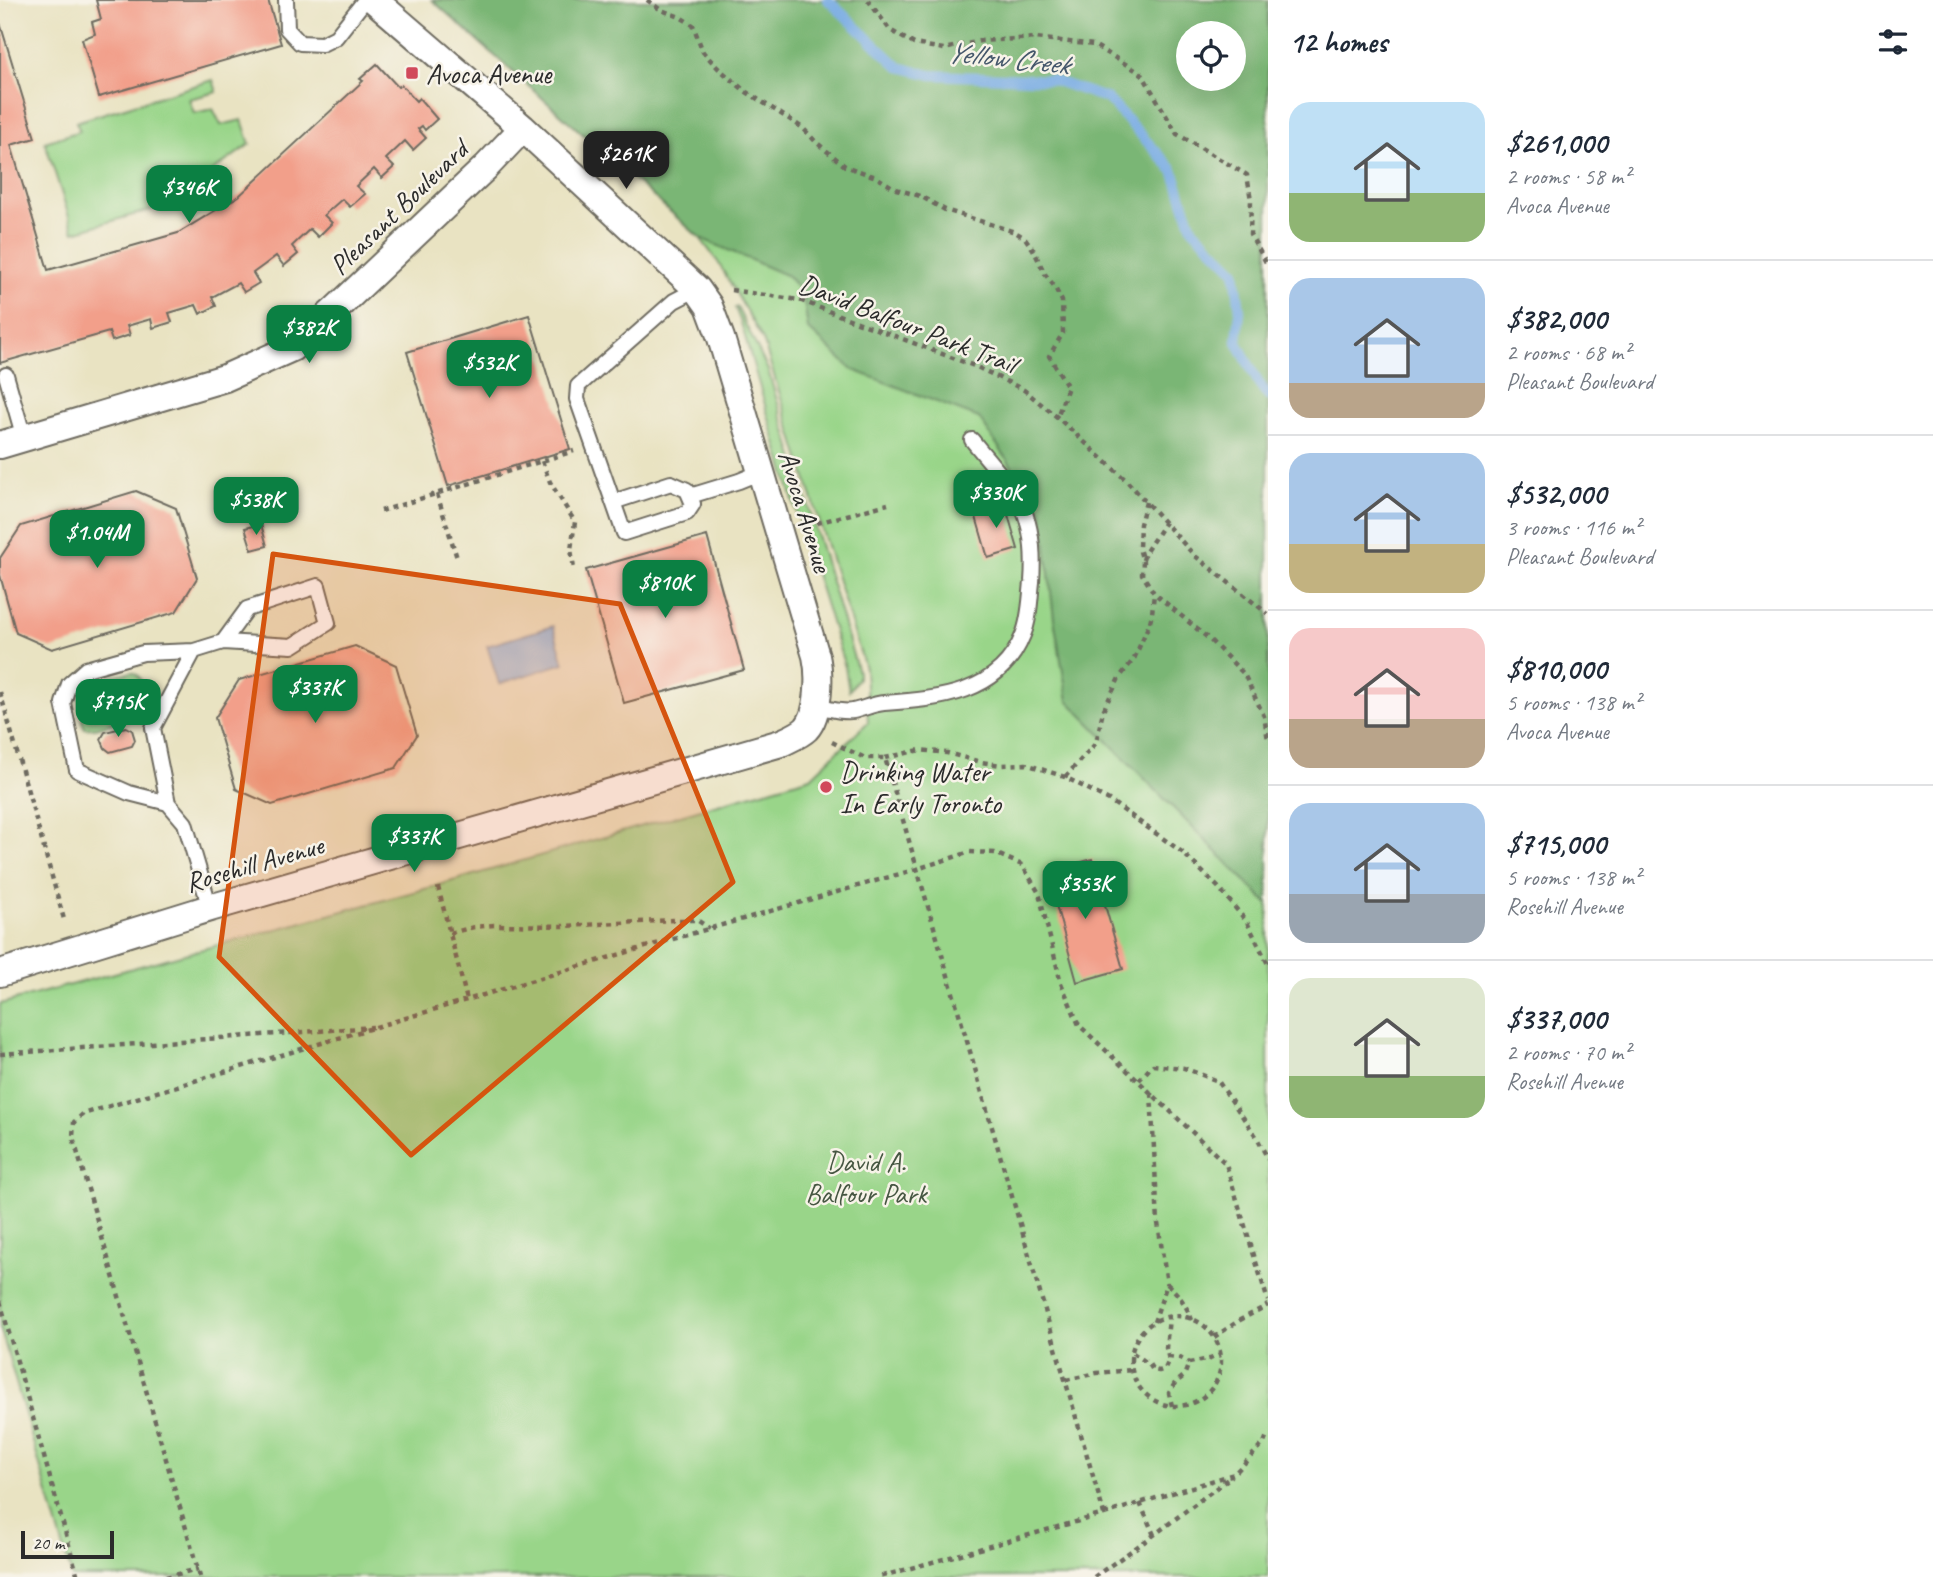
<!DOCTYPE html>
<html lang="en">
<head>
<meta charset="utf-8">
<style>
  :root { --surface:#fff; --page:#f2f2f3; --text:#1f2937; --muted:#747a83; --line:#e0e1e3; --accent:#0b8043 }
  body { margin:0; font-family:Caveat,sans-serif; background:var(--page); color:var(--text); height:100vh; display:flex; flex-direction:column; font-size:26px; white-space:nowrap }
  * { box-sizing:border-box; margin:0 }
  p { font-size:23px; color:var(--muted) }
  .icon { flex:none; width:38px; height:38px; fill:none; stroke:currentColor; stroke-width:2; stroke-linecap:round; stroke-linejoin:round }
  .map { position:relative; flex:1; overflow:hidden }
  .details { display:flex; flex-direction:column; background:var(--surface); width:665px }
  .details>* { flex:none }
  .fabs { position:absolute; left:1176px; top:21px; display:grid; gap:14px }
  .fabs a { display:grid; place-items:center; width:70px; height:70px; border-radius:50%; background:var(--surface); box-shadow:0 7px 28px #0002; font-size:35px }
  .scale { position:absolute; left:21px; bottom:18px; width:93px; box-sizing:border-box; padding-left:7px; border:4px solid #2b2b2b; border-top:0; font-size:19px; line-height:24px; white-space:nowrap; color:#2b2b2b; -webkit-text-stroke:5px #f7f3e8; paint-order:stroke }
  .price { position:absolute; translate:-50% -60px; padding:0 16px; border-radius:14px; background:var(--accent); color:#fff; font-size:23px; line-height:46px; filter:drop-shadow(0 2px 4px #0008) }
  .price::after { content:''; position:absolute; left:50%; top:42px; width:21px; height:16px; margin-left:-10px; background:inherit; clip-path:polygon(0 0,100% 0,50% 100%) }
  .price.on { background:#222; color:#fff }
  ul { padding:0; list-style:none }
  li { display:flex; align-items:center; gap:21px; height:175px; padding:0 21px }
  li+li { border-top:2px solid var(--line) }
  li span { display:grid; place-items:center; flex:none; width:196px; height:140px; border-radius:21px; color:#555 }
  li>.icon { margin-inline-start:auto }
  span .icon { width:84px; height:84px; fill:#fffc; stroke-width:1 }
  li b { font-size:30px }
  h2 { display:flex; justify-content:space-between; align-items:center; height:84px; padding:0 21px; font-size:30px }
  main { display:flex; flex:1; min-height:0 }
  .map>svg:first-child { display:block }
</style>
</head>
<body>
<main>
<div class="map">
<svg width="1268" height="1577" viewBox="0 0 1268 1577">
  <rect width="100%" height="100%" fill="#f7f3e8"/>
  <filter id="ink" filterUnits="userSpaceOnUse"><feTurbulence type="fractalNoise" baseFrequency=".0143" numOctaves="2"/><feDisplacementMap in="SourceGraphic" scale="14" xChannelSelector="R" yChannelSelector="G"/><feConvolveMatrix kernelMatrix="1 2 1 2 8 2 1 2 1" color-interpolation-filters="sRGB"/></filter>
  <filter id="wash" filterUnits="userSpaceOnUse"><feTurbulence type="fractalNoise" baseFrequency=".00686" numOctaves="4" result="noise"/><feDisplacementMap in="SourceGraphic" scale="28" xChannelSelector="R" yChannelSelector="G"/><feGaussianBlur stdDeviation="1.57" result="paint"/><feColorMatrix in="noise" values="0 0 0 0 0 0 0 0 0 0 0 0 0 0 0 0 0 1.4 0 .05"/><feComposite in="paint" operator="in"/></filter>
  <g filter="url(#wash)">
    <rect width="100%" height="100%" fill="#e9e3c2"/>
    <path fill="#99d589" stroke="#62805a" stroke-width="2" fill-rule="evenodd" d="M432 0H1268V1577H72L0 1327V1004L432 887 811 777 868 722 865 668 763 340 718 262 700 238ZM1188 33H1234V79H1188Z
      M213 80 217 92 189 99 194 113 213 109 221 125 242 120 250 144 164 206 74 232 45 142 80 131 76 122Z
      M737 307 768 370 858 672V678L849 691 845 667 792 497 741 323 735 308Z
      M132 672C155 681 130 710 117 720 110 725 94 729 85 728 76 713 90 686 105 679 113 675 124 674 132 672Z"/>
    <path fill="#7ab675" stroke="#527050" stroke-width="2" fill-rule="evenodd" d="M432 0H1268V904L1068 701 1054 619 1042 511 979 418 853 370 808 329 803 294 788 276 700 238ZM1188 33H1234V79H1188Z"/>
    <path fill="#76aae3" stroke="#506a87" stroke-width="2" d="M553 626 564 663 499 684 487 646Z"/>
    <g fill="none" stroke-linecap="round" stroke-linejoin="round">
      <path stroke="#76aae3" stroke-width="10" d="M828 0 899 67 931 75 1053 80 1108 99 1173 170 1192 228 1235 271 1240 311 1237 342 1258 382 1268 396"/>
    </g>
    <g id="blocks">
      <path fill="#f29f8a" d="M96 0H268L281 44 99 97 82 39 95 34 92 22 101 19Z
        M0 23 35 138 11 145 48 270 178 233 239 196 363 81 360 79 377 64 398 87 401 85 416 101 419 98 437 119 425 130 422 126 418 129 426 138 413 150 405 141 386 159 394 167 382 178 374 169 356 186 365 194 350 207 342 199 324 215 332 223 318 237 310 229 292 246 298 254 284 266 276 256 264 265 253 273 259 283 244 292 238 283 212 297 216 306 200 314 196 305 169 313 172 322 153 328 151 319 127 326 130 335 112 341 109 332 0 363Z
        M529 315 570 449 448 486 407 352Z
        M136 491 176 508 197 578 176 612 52 649 16 633 0 575V558L21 526Z
        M1004 501 1018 549 988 558 974 510Z
        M261 524 267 546 252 550 245 528Z
        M707 536 744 670 624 703 586 570Z
        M355 646 396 665 417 735 396 768 272 805 236 789 215 718 239 680Z
        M126 727 132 730 135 740 132 746 110 752 105 748 101 739 105 732Z
        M1092 859 1123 969 1077 982 1047 872Z"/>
    </g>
  </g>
  <g filter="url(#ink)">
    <use href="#blocks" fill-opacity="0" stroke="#6e6b60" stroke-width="2"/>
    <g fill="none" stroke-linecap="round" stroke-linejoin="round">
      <g stroke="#6e6b60" stroke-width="18">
        <path id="lane" d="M286 0 287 29 300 43 322 44 336 37 365 0
          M6 375 24 438
          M690 496 739 481 761 472
          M613 502 671 483 687 490 693 504 687 513 624 533 577 399 578 386 674 301 697 289
          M816 706C827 708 842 713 853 711 863 709 873 704 884 703 939 699 1000 694 1023 635 1030 618 1030 599 1032 582 1034 554 1033 523 1018 499 1005 478 987 459 972 440
          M168 803 153 728 194 651
          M210 908 185 823 168 803 129 793 77 770 63 703 69 684 86 669 143 653 194 651 223 642 247 609 318 586 328 623 292 646 223 642"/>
      </g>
      <g stroke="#6e6b60" stroke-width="30">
        <path id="street" d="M0 445 225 378 292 348 336 309 486 167 523 128
          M0 973 210 908 781 743C789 739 800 735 806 729 820 714 820 674 816 656L721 338 709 306 697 289 523 128 374 0"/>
      </g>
      <path stroke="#6e6b60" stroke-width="4.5" stroke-dasharray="5 5" stroke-linecap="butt" d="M647 0 661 10 680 17 693 25 703 52 718 68 745 91 803 128 816 142 845 166 876 177 896 189 920 196 945 210 1015 232 1025 238 1033 249 1045 274 1054 286 1062 301 1063 333 1049 356 1068 387 1057 417
        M868 0 890 30 914 44 944 49 980 41 1036 38 1094 45 1142 74 1177 134 1247 175 1251 200 1250 234 1268 266
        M731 290 799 300 977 367 1024 390 1057 417 1127 481 1194 555 1268 614
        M542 461 550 482 575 522 571 549 574 569
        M437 494 457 558
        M1146 502 1140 524 1139 548 1143 562 1142 574 1154 593 1209 639 1244 674 1264 716 1268 740
        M381 511 574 451
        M817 523 888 504
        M1143 560 1145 553 1165 522
        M0 692 65 923
        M832 742 865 758H885L1104 1514 879 1577
        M885 758 920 750 947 753 981 762 1001 765 1026 764 1065 777 1109 800 1182 852 1218 887 1247 922 1268 964
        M1065 777 1096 743 1103 711 1119 678 1134 659 1150 622 1152 614 1154 593
        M438 887 467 1000
        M450 933 474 927 494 925 564 926 675 920H697L709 928
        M0 1054 373 1027
        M1139 1080 1153 1065 1184 1068 1218 1081 1256 1136 1268 1159
        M1151 1093 1158 1223 1167 1284
        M0 1301 78 1577
        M1131 1361a45 45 0 1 1 90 0a45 45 0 1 1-90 0Z
        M1154 1322 1167 1284C1179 1294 1186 1305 1192 1320
        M1214 1337 1240 1320 1268 1305
        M1133 1353 1149 1364 1153 1370 1159 1371 1165 1369 1169 1360 1166 1348 1169 1318
        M1168 1357 1180 1358 1189 1363
        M1066 1380 1097 1373 1132 1370
        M1172 1406 1169 1393 1175 1383 1184 1376 1189 1363 1210 1359 1220 1355
        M1140 1503 1154 1535
        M1104 1514 1234 1474 1264 1443 1268 1433
        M166 1577 198 1569
        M200 1577 73 1137 74 1122 83 1114 621 954 917 869 970 852 995 853 1022 865 1039 893 1061 983 1079 1025 1226 1164 1268 1301
        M1094 1577 1154 1535 1232 1476"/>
      <use href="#lane" stroke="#fff" stroke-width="14"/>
      <use href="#street" stroke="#fff" stroke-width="26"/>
    </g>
  </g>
  <path fill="#d5540f" fill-opacity="0.2" stroke="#d5540f" stroke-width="5" stroke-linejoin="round" d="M273 554 620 604 733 882 411 1155 219 957Z"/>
  <g fill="#d1495b" stroke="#f7f3e8" stroke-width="2.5">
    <rect x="405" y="66" width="14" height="14" rx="3.5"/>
    <circle cx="826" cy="787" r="7"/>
  </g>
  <g text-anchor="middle" stroke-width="5" stroke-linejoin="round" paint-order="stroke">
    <g font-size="28" fill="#2b2b2b" stroke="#f7f3e8" text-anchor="start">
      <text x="426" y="83">Avoca Avenue</text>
      <text x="840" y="781">Drinking Water<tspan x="840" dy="32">In Early Toronto</tspan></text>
    </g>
    <g font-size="28" fill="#2b2b2b" stroke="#f7f3e8">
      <text transform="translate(398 207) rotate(-44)" y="10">Pleasant Boulevard</text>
      <text transform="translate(908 323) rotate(21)" y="10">David Balfour Park Trail</text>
      <text transform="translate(806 511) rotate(73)" y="10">Avoca Avenue</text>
      <text transform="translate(254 863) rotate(-16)" y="10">Rosehill Avenue</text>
    </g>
    <g font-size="28" fill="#465642" stroke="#f7f3e8">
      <text x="866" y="1171">David A.<tspan x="866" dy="32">Balfour Park</tspan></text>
    </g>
    <g font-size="30" font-style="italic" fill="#45576b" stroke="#f7f3e8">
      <text transform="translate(1008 58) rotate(6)" y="10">Yellow Creek</text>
    </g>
  </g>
</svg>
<div class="fabs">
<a><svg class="icon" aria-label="locate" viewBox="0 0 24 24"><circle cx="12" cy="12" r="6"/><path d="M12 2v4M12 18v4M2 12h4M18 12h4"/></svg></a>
</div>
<div class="scale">20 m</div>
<b class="price on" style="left:626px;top:191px">$261K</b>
<b class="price" style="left:189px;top:225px">$346K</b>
<b class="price" style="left:309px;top:365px">$382K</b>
<b class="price" style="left:489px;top:400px">$532K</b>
<b class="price" style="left:996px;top:530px">$330K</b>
<b class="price" style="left:256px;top:537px">$538K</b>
<b class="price" style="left:97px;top:570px">$1.04M</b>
<b class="price" style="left:665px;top:620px">$810K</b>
<b class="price" style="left:315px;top:725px">$337K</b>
<b class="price" style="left:118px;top:739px">$715K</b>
<b class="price" style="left:414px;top:874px">$337K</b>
<b class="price" style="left:1085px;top:921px">$353K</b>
</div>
<section class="details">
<h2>12 homes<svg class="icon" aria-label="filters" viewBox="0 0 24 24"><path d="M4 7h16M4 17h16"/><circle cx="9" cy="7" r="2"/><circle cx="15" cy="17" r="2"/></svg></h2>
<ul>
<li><span style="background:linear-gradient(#bfe0f5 65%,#8fb573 0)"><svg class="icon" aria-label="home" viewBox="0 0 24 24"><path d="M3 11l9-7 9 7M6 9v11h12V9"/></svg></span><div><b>$261,000</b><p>2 rooms · 58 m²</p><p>Avoca Avenue</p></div></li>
<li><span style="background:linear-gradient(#a9c7e8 75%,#b9a48a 0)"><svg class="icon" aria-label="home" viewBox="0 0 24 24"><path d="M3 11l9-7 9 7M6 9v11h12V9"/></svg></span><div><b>$382,000</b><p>2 rooms · 68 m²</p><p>Pleasant Boulevard</p></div></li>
<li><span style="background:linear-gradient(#a9c7e8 65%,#c2b280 0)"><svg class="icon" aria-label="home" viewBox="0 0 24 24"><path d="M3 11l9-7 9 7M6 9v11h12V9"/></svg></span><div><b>$532,000</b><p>3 rooms · 116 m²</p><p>Pleasant Boulevard</p></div></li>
<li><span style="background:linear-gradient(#f6c9c9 65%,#b9a48a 0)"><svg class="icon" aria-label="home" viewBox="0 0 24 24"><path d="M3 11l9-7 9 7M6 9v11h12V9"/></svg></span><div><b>$810,000</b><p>5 rooms · 138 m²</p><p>Avoca Avenue</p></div></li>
<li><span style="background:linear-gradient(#a9c7e8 65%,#9aa5b1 0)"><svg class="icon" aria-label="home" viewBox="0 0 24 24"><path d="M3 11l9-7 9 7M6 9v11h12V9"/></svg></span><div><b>$715,000</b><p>5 rooms · 138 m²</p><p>Rosehill Avenue</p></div></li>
<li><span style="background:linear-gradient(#dfe7d0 70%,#8fb573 0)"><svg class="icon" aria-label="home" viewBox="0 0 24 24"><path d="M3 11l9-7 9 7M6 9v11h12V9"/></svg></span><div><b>$337,000</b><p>2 rooms · 70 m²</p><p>Rosehill Avenue</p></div></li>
</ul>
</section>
</main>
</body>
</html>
